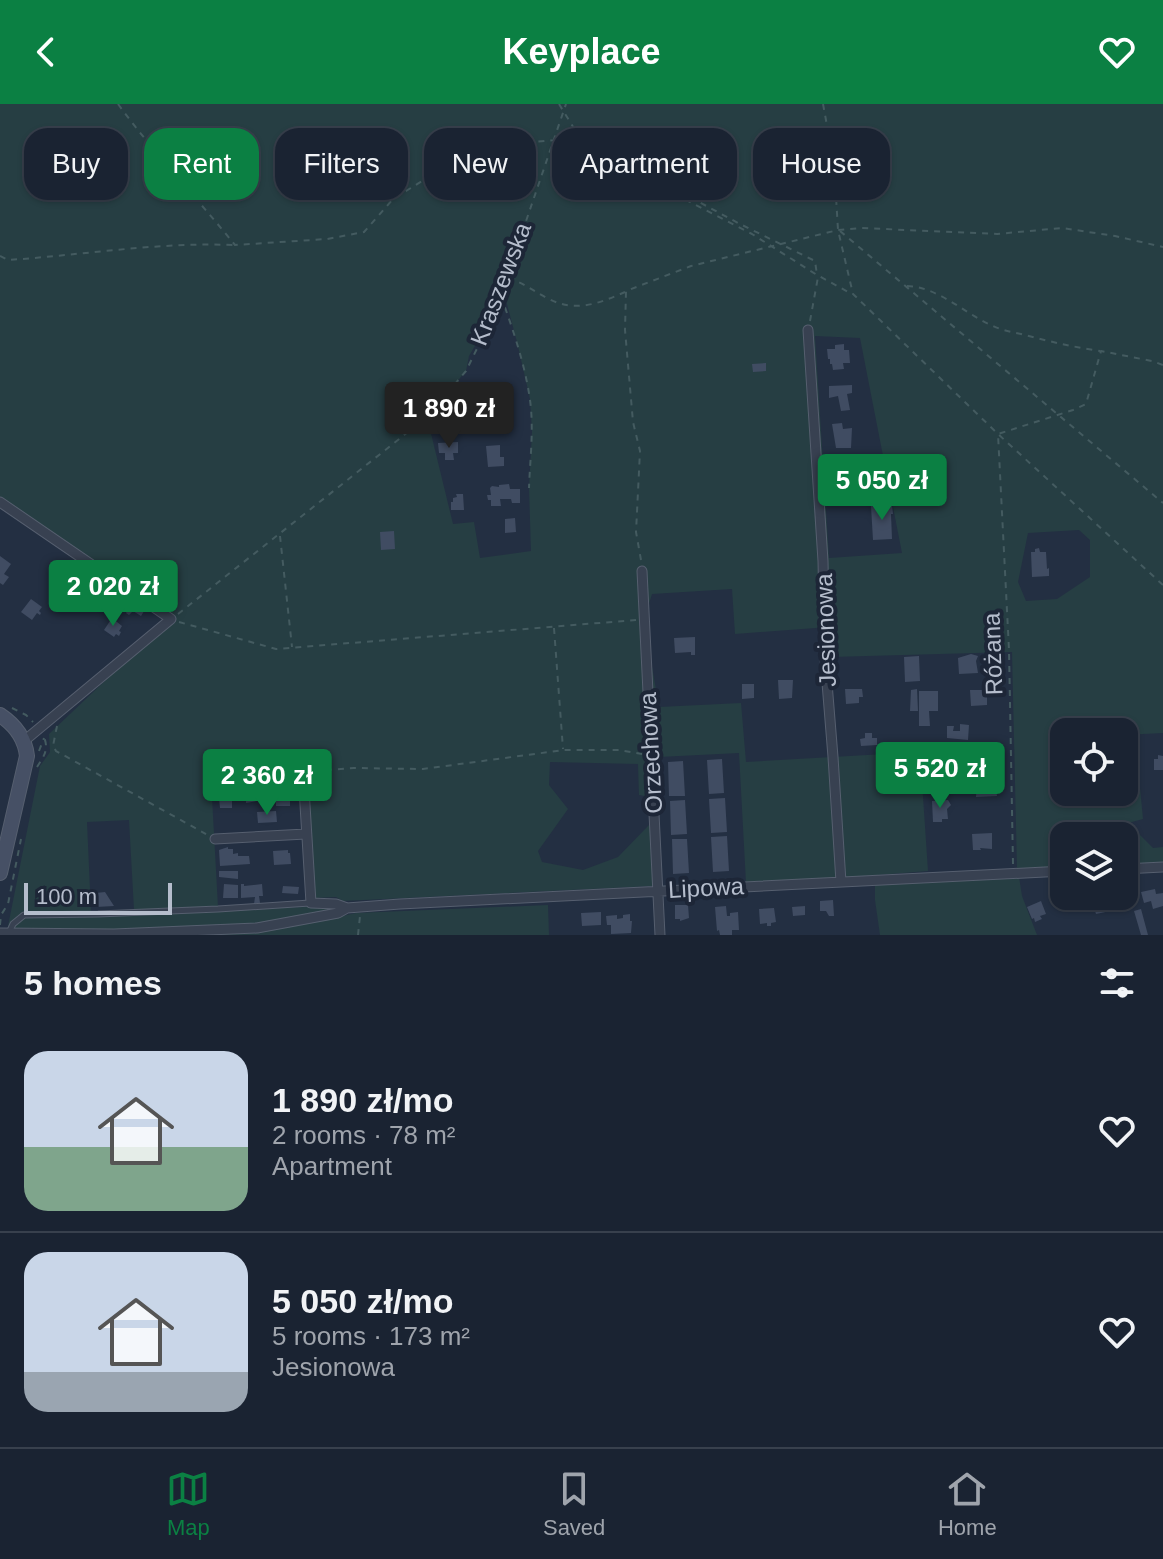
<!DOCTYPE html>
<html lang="en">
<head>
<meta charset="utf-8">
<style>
  :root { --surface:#1a2332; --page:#272f3e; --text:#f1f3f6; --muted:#9fa4ac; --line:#38404d; --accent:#0b8043 }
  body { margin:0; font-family:Arial,sans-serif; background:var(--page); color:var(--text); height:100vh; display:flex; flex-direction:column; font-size:30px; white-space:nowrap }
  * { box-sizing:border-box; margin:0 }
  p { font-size:26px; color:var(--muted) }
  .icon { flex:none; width:44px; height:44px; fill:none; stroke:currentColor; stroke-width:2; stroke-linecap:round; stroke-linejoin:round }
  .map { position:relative; height:831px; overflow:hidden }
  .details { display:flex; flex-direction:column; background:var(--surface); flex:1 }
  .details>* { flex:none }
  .guide { position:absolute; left:24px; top:24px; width:1116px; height:72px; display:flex; gap:16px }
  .controls { position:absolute; left:1050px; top:614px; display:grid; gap:16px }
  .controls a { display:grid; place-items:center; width:88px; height:88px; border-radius:16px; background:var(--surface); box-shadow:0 2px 6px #0004,0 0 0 2px var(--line); font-size:40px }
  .scale { position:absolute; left:24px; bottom:20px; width:148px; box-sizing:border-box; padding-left:8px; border:4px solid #b5bdcc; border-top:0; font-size:22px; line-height:28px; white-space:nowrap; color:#b5bdcc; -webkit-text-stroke:6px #1d2637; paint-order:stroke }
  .price { position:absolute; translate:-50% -68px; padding:0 18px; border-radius:8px; background:var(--accent); color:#fff; font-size:26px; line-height:52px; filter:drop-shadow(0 2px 4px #0008) }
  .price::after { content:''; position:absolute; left:50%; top:48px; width:24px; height:18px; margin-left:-12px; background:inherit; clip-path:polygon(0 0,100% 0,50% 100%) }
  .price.active { background:#222; color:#fff }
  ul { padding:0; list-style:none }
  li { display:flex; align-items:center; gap:24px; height:200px; padding:0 24px }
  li+li { border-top:2px solid var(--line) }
  li span { display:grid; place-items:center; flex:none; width:224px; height:160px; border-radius:24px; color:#555 }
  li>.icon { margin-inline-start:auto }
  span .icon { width:96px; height:96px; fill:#fffc; stroke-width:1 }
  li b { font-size:34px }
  h2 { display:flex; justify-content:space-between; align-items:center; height:96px; padding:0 24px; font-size:34px }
  .tag { padding:0 28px; border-radius:24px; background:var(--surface); box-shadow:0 2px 6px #0004,0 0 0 2px var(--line); font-size:28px; line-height:72px }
  .tag.active { background:var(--accent); color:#fff }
  header { display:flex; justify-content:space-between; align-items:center; height:104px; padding:0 24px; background:var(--accent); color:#fff; font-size:36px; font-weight:800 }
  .dock { display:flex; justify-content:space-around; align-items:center; height:112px; border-top:2px solid var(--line); background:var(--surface); font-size:22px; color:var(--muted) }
  .dock a { display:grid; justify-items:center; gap:4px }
  .dock .active { color:var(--accent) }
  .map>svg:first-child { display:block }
</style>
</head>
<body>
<header><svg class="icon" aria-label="back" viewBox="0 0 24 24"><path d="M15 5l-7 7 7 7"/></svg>Keyplace<svg class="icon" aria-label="heart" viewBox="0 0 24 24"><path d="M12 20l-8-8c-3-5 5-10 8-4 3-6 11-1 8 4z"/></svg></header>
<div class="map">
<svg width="1163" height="831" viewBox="0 0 1163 831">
  <rect width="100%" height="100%" fill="#232f42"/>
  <path fill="#263e43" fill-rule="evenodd" d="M0 0H1163V629L1124 631V628H1064V688H1124V673L1140 684 1143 715 1128 719 1153 744 1163 743V761L1124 762V732H1064V764L1017 765 1012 548 831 553 829 523 735 530 732 485 652 490 644 516 659 603 741 599 746 658 920 648 928 767 840 774 746 779 739 649 659 653 658 694 639 691 638 660 550 658 549 681 568 705 538 747 542 758 583 766 618 753 650 720 653 782 343 797 336 793 314 794 307 672 211 675 218 803 217 807 326 802 329 808C226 829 120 824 16 826L8 822 40 662 50 648 49 630 170 515 0 399ZM510 166 504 189 517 238 530 295 532 328 529 384 531 447 480 454 474 418 453 420 427 313 466 267 469 252 495 208ZM815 232 860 234 902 449 829 454ZM1079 426 1090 436V473L1057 495 1026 497 1018 478 1028 429ZM129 716 134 806 91 808 87 718Z
    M1019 773 1022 792 1037 831H880L875 796V781Z
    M548 801 549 831H212L295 822 356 809Z"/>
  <path fill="#404c62" d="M844 240V246H849L850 259H843L844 265 833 266 832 260H830V255H828L827 245H835V241Z
    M766 259V267L753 268 752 260Z
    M852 281V289L847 290 850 306 841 307 838 292 829 294V282Z
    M498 286 499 301 485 302V297H482L481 292H485V287Z
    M842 319 843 325 852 324 851 344H836L832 320Z
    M458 338V349H453L454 356H445V349H439L438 339Z
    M500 341V353H504V362L488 363 486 342Z
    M851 360 855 365H858L859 376H852L853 382 841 383V371H842L840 361Z
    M509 380 510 385H520V399H512L511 395H500L501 402H491V396H488L487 391H491L490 384 492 382 499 383V381Z
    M456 390H463L464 406H451V398H453V394L457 393Z
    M892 401 893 410H891L892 435 873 436 871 402Z
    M515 414 516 428 505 429V415Z
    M394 427 395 445 381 446 380 428Z
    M1039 444 1040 448H1046L1047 465 1049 464V472L1032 473 1031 448H1035V445Z
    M0 452 11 460 4 470 9 473 3 481 0 479Z
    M126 490 146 504 141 512 133 507 129 511 126 509 129 504 120 498Z
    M31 495 42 503 39 507 41 509 40 511 37 509 32 516 21 508Z
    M112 514 122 522 119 527 121 528 119 532 116 530 114 533 104 526Z
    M695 533V551H691V548L675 549 674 534Z
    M971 550 978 552 976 557 978 569 959 570 958 554Z
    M919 552 920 577 905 578 904 553Z
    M778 576H793L792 594 779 595Z
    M742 580H754V594L742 595Z
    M845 585H862L863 593H859V599L846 600Z
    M917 585 918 607H910L911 586Z
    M970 586H987V601L971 602Z
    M919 587H938V607H929L930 622H919Z
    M960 620 969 621 968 636 947 634V622H954L953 627H960Z
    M865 629H872V634H877V641L861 642 860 635 865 634Z
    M1124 641H1127L1128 646 1134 645 1135 654 1124 655Z
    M957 644 958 653H940V645Z
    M1158 651 1163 652V666H1154V655H1158Z
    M722 655 724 689 709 690 707 656Z
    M683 657 685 692H669L668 658Z
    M977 676H994L997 692 976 693Z
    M261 677H273V689L262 688Z
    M297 677V688L292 687V692H287V695H290V702H276V695L283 694 279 692V678Z
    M252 678 253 690H257V697L246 699 245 679Z
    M222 693 232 695V704H220L219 695H222Z
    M725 694 727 728 711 729 709 695Z
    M685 696 687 730 671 731 670 697Z
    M948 696 951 701 947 705 948 715H942V718H933L932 697Z
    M276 707 277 718 258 719 257 708Z
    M992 729V745L980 744 981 746H973L972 730Z
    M727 732 729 767 713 768 711 733Z
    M672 735H687L689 769 673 770Z
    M228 743V745H233V750L238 749V752H249L250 760 220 762 219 746Z
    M288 746V749H290L291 760 274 761 273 747Z
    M219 767H238V775L219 773Z
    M224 780 238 781V794H223Z
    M241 780H244V782L262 780 263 792H259L260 799 254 800 255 793 241 794Z
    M283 782 299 783 298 790 282 789Z
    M1155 785 1156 790 1163 789V802L1153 805 1151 797 1144 799 1141 788Z
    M105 788 114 802 96 803 95 791 96 789Z
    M1098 792H1113L1115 806 1096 810 1091 794Z
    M833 796 834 812H829L826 807H820V797Z
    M1041 797 1046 810 1040 812 1042 815 1035 818 1034 814 1032 815 1027 803Z
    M675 801H688L689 814 680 817V815H675Z
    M726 802 727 812H730V809L738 808 739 826H732V831H720L719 826 717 827 715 803Z
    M805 802V811L793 812 792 803Z
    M774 804 776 818 771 819V822H767V819L760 820 759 805Z
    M1141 805 1148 831H1141L1134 807Z
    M601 808V821L582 822 581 809Z
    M630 810V817H632L631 829 611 830V821H607L606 812 617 811V815L623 814V811Z"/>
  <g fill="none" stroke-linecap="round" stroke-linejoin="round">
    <g stroke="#565f6f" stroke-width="7">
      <path id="lane" d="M9 829 13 820 24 811 98 810 218 805 310 799"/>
    </g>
    <g stroke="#565f6f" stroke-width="11">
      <path id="street" d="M808 226 823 457 825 554 833 653 841 778
        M0 398 171 515 24 637
        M642 467 660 831
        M242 671 303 668 311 799 336 800 347 804
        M215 735 306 730
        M1124 765 1163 763
        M0 829 114 830 257 824 338 809 347 804 400 800 1064 767"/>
    </g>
    <g stroke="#565f6f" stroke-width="16">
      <path id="secondary" d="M0 611C15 621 25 634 27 652L0 769"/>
    </g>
    <path stroke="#445b60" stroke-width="2" stroke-dasharray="6 6" stroke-linecap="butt" d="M118 0C154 49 196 93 235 141L327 135 364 128 393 95 432 71 493 42 585 33 658 76 740 120 815 157 817 171
      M559 0 575 26 585 33
      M823 0 834 59 838 126 853 190 998 330 1163 481
      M604 45 655 80 752 130 817 171 850 189
      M840 127 1163 399
      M0 152 8 156C83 151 158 138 233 141
      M508 174C524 179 535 188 549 195 576 209 600 199 625 188
      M907 182C938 183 964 209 991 221 1001 226 1011 228 1021 230 1047 237 1073 243 1100 247
      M501 192C513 226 525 260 530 296 534 325 530 355 529 384
      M810 217 818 173
      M280 432 292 543
      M641 456 636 428 640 347 633 318 625 226 626 187 691 162 838 126 861 124 997 130 1062 124 1115 132 1163 143
      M178 510 427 313 466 267 495 208 566 0
      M179 518 276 545 636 516
      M554 524 563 645
      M12 604 26 611 33 618
      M57 622 53 642 56 647 206 730
      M39 647 44 634
      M37 663C44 652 49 646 44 633
      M314 667 354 664 423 665 564 646H619L642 650
      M1013 760 1009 546 998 330 1073 306 1086 300 1101 247 1152 257 1163 261
      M0 821 1 811 8 800 21 735
      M358 831 360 812"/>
    <use href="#lane" stroke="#384151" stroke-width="5"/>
    <use href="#street" stroke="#384151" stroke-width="9"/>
    <use href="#secondary" stroke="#465065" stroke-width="14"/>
  </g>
  <g text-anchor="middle" stroke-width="8" stroke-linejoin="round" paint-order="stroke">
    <g font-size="24" fill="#b5bdcc" stroke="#1d2637">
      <text transform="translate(501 180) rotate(-69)" y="8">Kraszewska</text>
      <text transform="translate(826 526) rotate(-92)" y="8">Jesionowa</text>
      <text transform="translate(993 550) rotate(-92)" y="8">Różana</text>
      <text transform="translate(651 649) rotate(-93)" y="8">Orzechowa</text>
      <text transform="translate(706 784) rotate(-3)" y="8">Lipowa</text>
    </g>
  </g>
</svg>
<div class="controls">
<a><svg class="icon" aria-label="locate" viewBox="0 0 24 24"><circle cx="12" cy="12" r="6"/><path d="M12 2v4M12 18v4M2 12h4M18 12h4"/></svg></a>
<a><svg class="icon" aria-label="layers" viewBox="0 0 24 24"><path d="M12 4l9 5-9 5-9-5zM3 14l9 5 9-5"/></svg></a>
</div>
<div class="scale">100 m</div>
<b class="price active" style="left:449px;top:346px">1 890 zł</b>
<b class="price" style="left:882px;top:418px">5 050 zł</b>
<b class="price" style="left:113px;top:524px">2 020 zł</b>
<b class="price" style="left:940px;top:706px">5 520 zł</b>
<b class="price" style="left:267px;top:713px">2 360 zł</b>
<div class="guide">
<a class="tag">Buy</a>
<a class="tag active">Rent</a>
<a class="tag">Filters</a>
<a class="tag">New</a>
<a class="tag">Apartment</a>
<a class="tag">House</a>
</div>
</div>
<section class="details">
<h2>5 homes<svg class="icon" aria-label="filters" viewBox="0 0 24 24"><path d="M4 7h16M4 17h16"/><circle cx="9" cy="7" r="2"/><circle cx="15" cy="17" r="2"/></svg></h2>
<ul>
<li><span style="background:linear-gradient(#c9d6e8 60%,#7fa58c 0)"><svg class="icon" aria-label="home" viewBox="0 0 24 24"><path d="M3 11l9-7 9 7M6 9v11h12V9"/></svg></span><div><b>1 890 zł/mo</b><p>2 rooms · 78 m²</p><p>Apartment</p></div><svg class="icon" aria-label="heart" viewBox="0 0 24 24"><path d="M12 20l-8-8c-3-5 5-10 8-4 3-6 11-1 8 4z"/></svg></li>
<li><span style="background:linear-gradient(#c9d6e8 75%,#9aa5b1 0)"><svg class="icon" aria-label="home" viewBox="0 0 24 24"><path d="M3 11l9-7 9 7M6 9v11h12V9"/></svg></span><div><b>5 050 zł/mo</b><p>5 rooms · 173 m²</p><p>Jesionowa</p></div><svg class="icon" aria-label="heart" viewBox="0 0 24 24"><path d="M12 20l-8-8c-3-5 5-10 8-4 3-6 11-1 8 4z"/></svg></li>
</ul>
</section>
<nav class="dock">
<a class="active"><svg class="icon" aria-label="map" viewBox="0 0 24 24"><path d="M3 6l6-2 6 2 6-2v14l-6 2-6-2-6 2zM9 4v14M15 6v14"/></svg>Map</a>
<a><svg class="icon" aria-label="saved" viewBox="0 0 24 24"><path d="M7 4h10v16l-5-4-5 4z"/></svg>Saved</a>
<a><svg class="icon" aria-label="home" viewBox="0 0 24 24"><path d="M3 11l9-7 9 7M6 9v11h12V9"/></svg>Home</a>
</nav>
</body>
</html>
